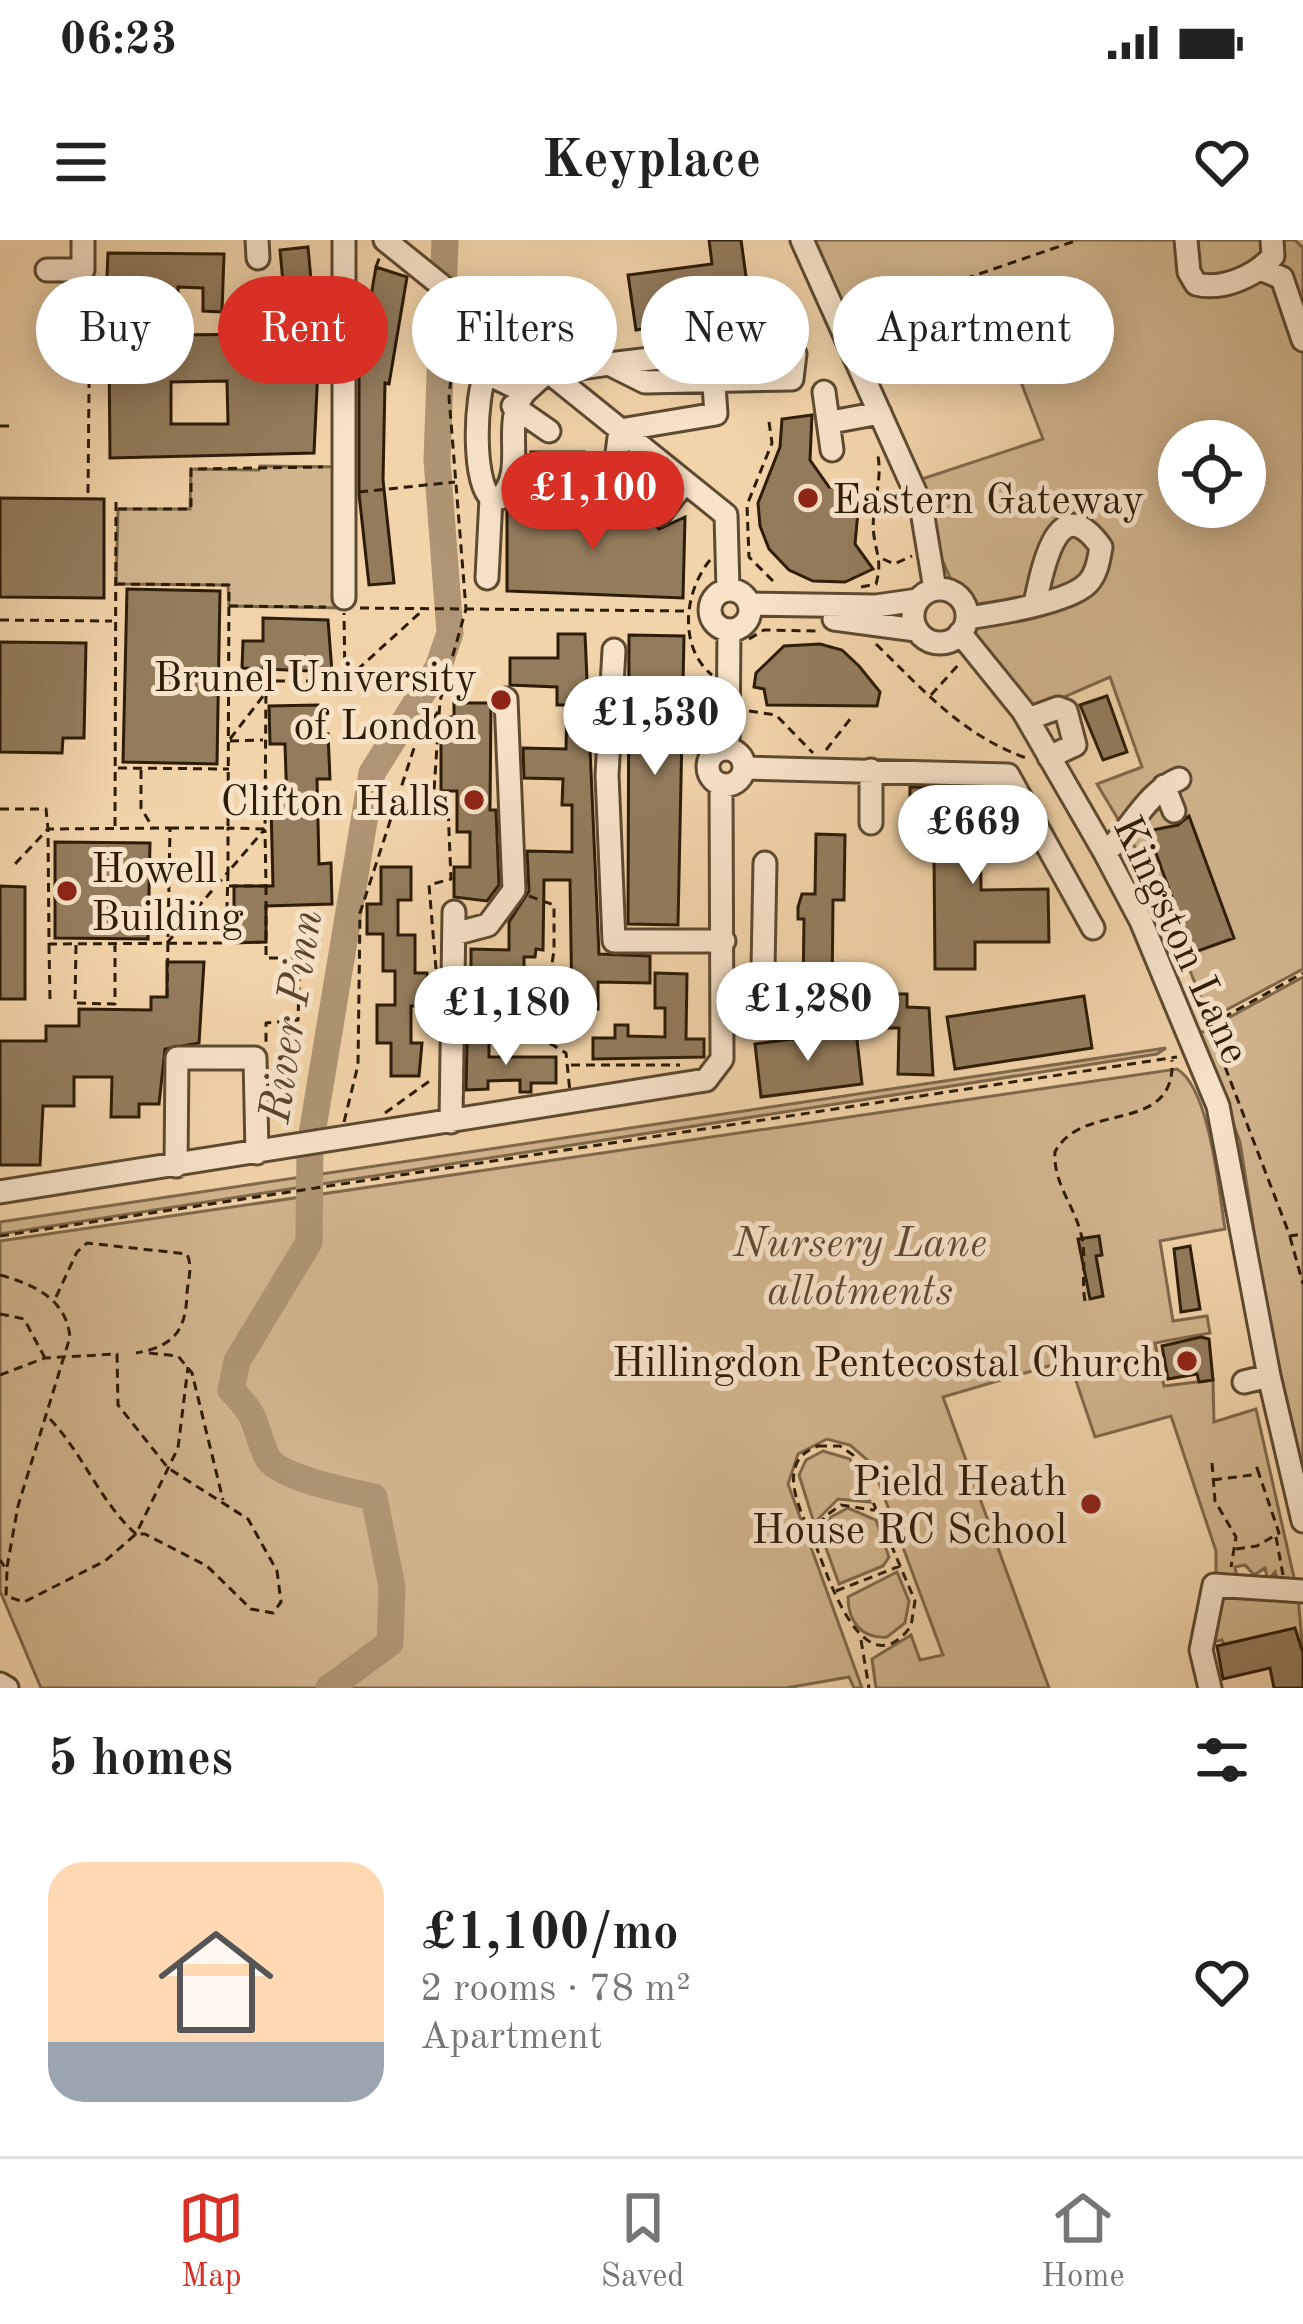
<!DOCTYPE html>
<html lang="en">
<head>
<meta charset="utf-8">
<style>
  :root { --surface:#fff; --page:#f6f6f6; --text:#222; --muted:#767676; --line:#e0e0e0; --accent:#d93025 }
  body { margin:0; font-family:"Old Standard TT",serif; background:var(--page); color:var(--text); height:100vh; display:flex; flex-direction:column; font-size:45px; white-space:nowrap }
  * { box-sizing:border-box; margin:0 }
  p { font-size:39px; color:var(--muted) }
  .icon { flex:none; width:66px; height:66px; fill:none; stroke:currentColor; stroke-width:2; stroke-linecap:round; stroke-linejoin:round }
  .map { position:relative; height:1448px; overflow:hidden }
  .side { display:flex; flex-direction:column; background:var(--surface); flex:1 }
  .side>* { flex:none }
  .guide { position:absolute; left:36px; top:36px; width:1233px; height:108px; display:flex; gap:24px }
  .controls { position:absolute; left:1158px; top:180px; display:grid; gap:24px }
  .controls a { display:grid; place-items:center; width:108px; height:108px; border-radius:50%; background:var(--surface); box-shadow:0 6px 30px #0003; font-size:60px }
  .price { position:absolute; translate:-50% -102px; padding:0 27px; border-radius:42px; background:#fff; color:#222; font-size:39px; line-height:78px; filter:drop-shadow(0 3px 6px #0008) }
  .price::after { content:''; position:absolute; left:50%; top:72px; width:36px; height:27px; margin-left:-18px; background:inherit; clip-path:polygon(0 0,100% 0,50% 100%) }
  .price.current { background:var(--accent); color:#fff }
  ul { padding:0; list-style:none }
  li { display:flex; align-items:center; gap:36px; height:300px; padding:0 48px }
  li span { display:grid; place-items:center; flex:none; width:336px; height:240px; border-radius:36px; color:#555 }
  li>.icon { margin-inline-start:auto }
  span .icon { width:144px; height:144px; fill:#fffc; stroke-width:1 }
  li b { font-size:51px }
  h2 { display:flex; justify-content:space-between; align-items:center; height:144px; padding:0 48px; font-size:51px }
  .chip { padding:0 42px; border-radius:54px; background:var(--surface); box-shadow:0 6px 30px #0003; font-size:42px; line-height:108px }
  .chip.current { background:var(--accent); color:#fff }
  .status { display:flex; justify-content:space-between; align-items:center; height:84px; padding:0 60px; background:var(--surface); direction:ltr }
  .status svg { height:33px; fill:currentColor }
  header { display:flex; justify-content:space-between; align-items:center; height:156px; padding:0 48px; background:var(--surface); font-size:54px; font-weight:700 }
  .tabs { display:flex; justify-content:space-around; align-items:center; height:168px; border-top:3px solid var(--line); background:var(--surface); font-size:33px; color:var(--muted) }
  .tabs a { display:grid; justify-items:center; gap:6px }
  .tabs .current { color:var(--accent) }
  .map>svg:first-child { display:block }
</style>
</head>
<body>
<div class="status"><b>06:23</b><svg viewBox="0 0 49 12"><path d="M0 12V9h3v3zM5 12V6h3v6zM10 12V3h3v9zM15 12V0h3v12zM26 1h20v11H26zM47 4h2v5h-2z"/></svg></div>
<header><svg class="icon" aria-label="menu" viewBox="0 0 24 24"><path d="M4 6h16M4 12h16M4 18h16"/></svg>Keyplace<svg class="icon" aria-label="heart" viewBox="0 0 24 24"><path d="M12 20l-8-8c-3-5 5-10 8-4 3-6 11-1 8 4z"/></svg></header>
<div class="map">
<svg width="1303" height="1448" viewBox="0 0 1303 1448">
  <rect width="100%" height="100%" fill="#f2d4aa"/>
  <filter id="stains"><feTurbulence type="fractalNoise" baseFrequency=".00167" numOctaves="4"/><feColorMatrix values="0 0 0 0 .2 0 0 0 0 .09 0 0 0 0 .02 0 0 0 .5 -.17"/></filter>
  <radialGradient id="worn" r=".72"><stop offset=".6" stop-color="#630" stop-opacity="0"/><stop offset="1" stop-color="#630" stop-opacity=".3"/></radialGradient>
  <path fill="#d1b58e" stroke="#7f684a" stroke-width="3" fill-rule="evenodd" d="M802 0H1295L1303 8V729L1215 776 1204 765 1149 631 1097 544 1142 527 1110 437 1032 471 978 398 907 244 1043 199 1012 119 955 140 920 54 840 83ZM1179 201H1245V267H1179Z
    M260 226 343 227 344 368 229 366 228 345 116 344 118 269H190L191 229 259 230Z
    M1303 737V1231L1267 1074 1240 902 1199 794Z
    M1166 808 1157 814 0 994V982Z
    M1177 829C1210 848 1219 952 1225 989L1160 1001 1173 1081 1207 1076 1210 1093 1155 1103 1164 1146 1213 1140 1214 1182 1256 1169 1295 1342 1277 1339 1275 1332 1268 1341 1265 1328 1254 1335 1245 1325 1235 1327 1237 1338 1216 1333V1311L1171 1176 1095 1197 1069 1120 943 1157 1049 1448H876L872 1419 911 1395 920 1420 943 1415 872 1224 850 1205 827 1199 798 1214 788 1244 862 1448H854L849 1437 786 1448H41L0 1351V1001Z
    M823 1211 850 1219 870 1262 838 1259 814 1283 799 1235 806 1220Z
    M848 1268 876 1280 889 1317 883 1326 839 1344 822 1297 831 1277Z
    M897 1332 909 1361 905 1383 887 1397C862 1399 848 1382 848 1357Z
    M1219 1353 1298 1357 1303 1413 1224 1405 1222 1400 1207 1403Z"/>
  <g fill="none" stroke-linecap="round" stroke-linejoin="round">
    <path stroke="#af9573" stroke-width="27" d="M329 1448 390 1403 392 1347 374 1257C350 1252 276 1237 267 1217 253 1185 259 1177 231 1150L237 1121 309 1002 310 906 372 533 438 428 450 393 437 220 445 0"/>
  </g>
  <path fill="#937c5c" stroke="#2d1c07" stroke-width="3" fill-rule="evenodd" d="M709 0H741L751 73 689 83 686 64 665 66 667 85 636 90 628 35 712 24Z
    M308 7 316 95 288 97 280 10Z
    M108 13 224 14 222 72 203 71V48L178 47V62L106 59Z
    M376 27 407 37 389 144 385 143 383 240 394 343 369 345 359 254V126Z
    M280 94V125L318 127 314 213 110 218 109 110H170L169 95ZM227 141 228 184H171V142Z
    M812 175 810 220 829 247 847 248 859 261 855 304 873 329 845 342 813 341 789 330 769 309 760 286 758 263 780 207 782 179Z
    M531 212H584V234L579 241H531Z
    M0 258 104 259V358L0 357Z
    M513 265H579L592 274 616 265V276L646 277 659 289 685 277 683 358 507 351V271Z
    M127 349 220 351 217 524 123 522Z
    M263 378 328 380 332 432 242 428 243 401H263Z
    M558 394H585L599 714 650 716V743L598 742V769L572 768 570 640H544L543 710 536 709 535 717H524V732L509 731V741H494V731H471V709L509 710V682L529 651 527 611 572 612V565H562L563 539 524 538 523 508 566 509 567 465H557V447L510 445V418H558Z
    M629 395 684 396 678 685 628 684Z
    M0 402 86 403 84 498H63L62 513 0 512Z
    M820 404 842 410 859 426 880 452 877 466 767 465 764 449 754 447 756 433 784 406Z
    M1107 456 1127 512 1103 520 1080 465Z
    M454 463H491L490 570H496L499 645 487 661 454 657V627H470V592H457V551H441V477H454Z
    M318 465 319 495 328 494 330 539H317L319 624 331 623 332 664 266 666V702L234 703V646H273L271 566 287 565 285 504H270L269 466Z
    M910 547 980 549 981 650 1048 649 1049 702H975V729H935L934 613 948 612 949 573 910 572Z
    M1189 576 1234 698 1192 713 1148 591 1178 585Z
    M816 594 845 595 844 660H833L832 755H803L804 679H798V667L802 654H815Z
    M55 602 150 603 148 699 55 698Z
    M381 627H411V660H398V695H415V733H427V766H411V803H422L419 836H391V803H377V765H395V731H383V694H367V664H381Z
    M0 646 25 647V759H0Z
    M167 722H204L199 803 165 809 159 864H139V877H111L112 837H74V866H43L40 925H0V801H46V786H79V769L151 770V757H167Z
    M655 733 687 734 686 799H704V817L593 819V798H615V785H628V796L665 797V768H655Z
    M865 754H907V767L929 768 933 835 898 834 899 788H865Z
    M1084 756 1092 808 955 829 947 777Z
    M856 791 862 844 761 857 755 804Z
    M489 800V817H556V843H531V852H520V840L488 841V849L466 850 467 801Z
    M1099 996 1102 1015 1096 1016 1103 1056 1090 1059 1078 999Z
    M1190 1006 1200 1069 1181 1072 1174 1009Z
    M1201 1097 1209 1099 1213 1140 1199 1142 1197 1134 1168 1139 1162 1106Z
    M1295 1388 1303 1413V1448H1274L1270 1428 1223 1439 1217 1406Z"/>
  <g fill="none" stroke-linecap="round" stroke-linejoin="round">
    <g stroke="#5e4a30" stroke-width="27">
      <path id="minor" d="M257 0 258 18
        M344 0V358
        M385 0 726 275 728 350
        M802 0 921 265 935 349
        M1186 0 1189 32 1196 44C1222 51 1256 36 1273 16L1272 0
        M1261 29 1282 38 1303 100
        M47 30H83V0
        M525 152C500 183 528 230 500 258H491C472 241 475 156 486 133L525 152 546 133 609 124 645 142 792 139 795 114 789 102 609 124
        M824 152 832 210
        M513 166 549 191
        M831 182 880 173
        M593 259V246L615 228 620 190 716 174 714 145
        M660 274 685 242
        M487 338 491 258
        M913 376a27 27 0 1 1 54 0a27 27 0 1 1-54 0Z
        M710 370a20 20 0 1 1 40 0a20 20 0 1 1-40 0Z
        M749 364 876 366 918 360
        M967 378C995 374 1069 363 1088 343 1097 333 1099 319 1101 307 1057 245 1042 332 1035 363
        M834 379 916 390
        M960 393 1023 471 1105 613 1141 681 1218 866 1269 1136 1303 1281
        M614 410 607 535 614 701H724
        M1028 479 1058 468 1066 471 1075 505 1049 517
        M728 509 729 390
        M708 527a18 18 0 1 1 36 0a18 18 0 1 1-36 0Z
        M744 528 1008 535 1093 688
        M871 530V583
        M1164 546 1174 571
        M1105 613C1132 589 1145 553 1179 539
        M454 694 488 685 514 650 506 459
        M762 781 765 623
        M451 882 454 672
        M176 926 177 818H255L257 913
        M0 952 706 840 722 819 721 544
        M1244 1142 1269 1136
        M0 1444 7 1448
        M1210 1448 1201 1410 1214 1345 1303 1351"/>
    </g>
    <path stroke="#2d1c07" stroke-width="3" stroke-dasharray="9 6" stroke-linecap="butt" d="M376 27 380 16
      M880 68 1078 0
      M769 182 772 203 747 265 749 317 776 344
      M0 186H11
      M359 252 455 242
      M88 253 90 44
      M118 269H191V229L323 227
      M883 319 894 324 912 316
      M710 320C684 352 678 407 712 435
      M116 344 229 345 228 588H171
      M861 347 876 344C882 322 877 316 874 296 870 269 883 244 878 216
      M229 366 326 367
      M360 368 686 371
      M0 380 112 381
      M749 399 764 390 820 391
      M876 404C925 452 963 496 1029 519
      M346 440 423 370
      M231 441H345L344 373
      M931 455 960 423
      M749 471 776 475 813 513
      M230 499 264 455
      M230 501 263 500
      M826 510 851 478
      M118 528 229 529
      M141 530V568L153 588
      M703 537 701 520 708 507
      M0 569H46L48 589 15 624
      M115 586 116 258
      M229 646H266L265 590
      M266 646V718H300L298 780 266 783V804
      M529 656 554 665V710L541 800
      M167 703 228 632V588L265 589 266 442
      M49 705 50 760
      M76 705 75 763 115 764V705
      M436 729 429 645 451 639 448 568 433 566 440 461 466 369 449 157 457 79
      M167 757 170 588 48 589 49 704 226 703 228 632 265 589
      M1209 785 1290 996 1303 994
      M1210 785 1303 733
      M461 790 546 801 566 813 570 852 461 875Z
      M571 825H680
      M385 873 431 840
      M344 882 358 825 360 673 417 499 438 472
      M0 996 1177 817
      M1290 997 1303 1044
      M0 1035C35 1045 66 1059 70 1097L18 1266 7 1327
      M56 1057 77 1012 87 1003 187 1014C193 1028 188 1039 187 1053 186 1091 174 1106 136 1113
      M1085 1061C1081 1039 1087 1015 1081 994 1074 965 1053 943 1055 912 1082 860 1176 896 1172 820
      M0 1074 24 1079 45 1118
      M149 1113 178 1116 192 1133 223 1260
      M0 1135 45 1118 117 1114 118 1165 168 1228 248 1279 277 1331 281 1362 273 1373 251 1369 207 1326 145 1294H136L105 1321 24 1362 6 1356 7 1330 0 1320
      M50 1179C84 1215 100 1262 136 1294L178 1208 188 1127
      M818 1206H840L853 1215 915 1361 911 1386C866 1448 831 1345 819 1314 811 1292 790 1257 794 1233 796 1218 804 1212 818 1206Z
      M1212 1223 1215 1261 1236 1297 1231 1327
      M1213 1240 1259 1234 1255 1222
      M1276 1297 1283 1335
      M815 1300 824 1277 841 1265 879 1271
      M1236 1309 1257 1306 1279 1293 1259 1234
      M836 1351 900 1326
      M861 1400 869 1448"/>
    <use href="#minor" stroke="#f7e3c8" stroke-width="21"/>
  </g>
  <g fill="#8f2418" stroke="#f7e3c8" stroke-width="4.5">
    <circle cx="808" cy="258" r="12"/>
    <circle cx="501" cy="460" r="12"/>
    <circle cx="474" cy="560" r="12"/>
    <circle cx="67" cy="651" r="12"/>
    <circle cx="1187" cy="1121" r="12"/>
    <circle cx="1091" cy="1264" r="12"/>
  </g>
  <g text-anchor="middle" stroke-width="10" stroke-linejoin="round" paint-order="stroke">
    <g font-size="42" fill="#2d1c07" stroke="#f7e3c8" text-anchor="end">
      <text x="832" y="273" text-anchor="start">Eastern Gateway</text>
      <text x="477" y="451">Brunel University<tspan x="477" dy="48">of London</tspan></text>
      <text x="450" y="575">Clifton Halls</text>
      <text x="91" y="642" text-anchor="start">Howell<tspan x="91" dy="48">Building</tspan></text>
      <text x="1163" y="1136">Hillingdon Pentecostal Church</text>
      <text x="1067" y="1255">Pield Heath<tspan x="1067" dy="48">House RC School</tspan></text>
    </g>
    <g font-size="42" fill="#2d1c07" stroke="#f7e3c8">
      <text transform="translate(1183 699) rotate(65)" y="15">Kingston Lane</text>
    </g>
    <g font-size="42" font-style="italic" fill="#5e4a30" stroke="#f7e3c8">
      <text x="860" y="1016">Nursery Lane<tspan x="860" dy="48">allotments</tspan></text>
    </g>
    <g font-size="45" font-style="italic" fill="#5a462d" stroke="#f7e3c8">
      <text transform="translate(289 776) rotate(-81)" y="16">River Pinn</text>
    </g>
  </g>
  <rect width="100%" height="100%" filter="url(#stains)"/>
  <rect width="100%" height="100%" fill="url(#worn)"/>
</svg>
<div class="controls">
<a><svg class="icon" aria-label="locate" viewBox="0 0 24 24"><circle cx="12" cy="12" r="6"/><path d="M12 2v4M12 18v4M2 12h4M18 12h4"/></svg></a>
</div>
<b class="price current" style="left:593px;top:313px">£1,100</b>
<b class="price" style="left:655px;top:538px">£1,530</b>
<b class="price" style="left:973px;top:647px">£669</b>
<b class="price" style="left:808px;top:824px">£1,280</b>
<b class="price" style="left:506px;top:828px">£1,180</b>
<div class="guide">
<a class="chip">Buy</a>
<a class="chip current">Rent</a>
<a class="chip">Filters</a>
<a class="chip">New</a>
<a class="chip">Apartment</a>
</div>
</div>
<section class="side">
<h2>5 homes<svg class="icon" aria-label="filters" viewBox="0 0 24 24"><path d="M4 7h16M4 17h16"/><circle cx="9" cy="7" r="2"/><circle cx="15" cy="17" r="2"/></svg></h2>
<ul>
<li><span style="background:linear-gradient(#ffd9b3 75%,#9aa5b1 0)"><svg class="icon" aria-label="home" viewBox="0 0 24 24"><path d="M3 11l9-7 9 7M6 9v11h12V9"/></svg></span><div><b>£1,100/mo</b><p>2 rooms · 78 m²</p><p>Apartment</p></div><svg class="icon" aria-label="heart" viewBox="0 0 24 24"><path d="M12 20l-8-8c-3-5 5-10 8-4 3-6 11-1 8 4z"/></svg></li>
</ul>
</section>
<nav class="tabs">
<a class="current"><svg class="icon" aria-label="map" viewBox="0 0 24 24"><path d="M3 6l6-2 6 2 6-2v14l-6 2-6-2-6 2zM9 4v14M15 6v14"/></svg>Map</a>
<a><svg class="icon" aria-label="saved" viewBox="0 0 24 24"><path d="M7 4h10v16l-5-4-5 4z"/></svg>Saved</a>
<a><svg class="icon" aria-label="home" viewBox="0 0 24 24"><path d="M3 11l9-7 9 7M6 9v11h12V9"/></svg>Home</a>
</nav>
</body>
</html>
